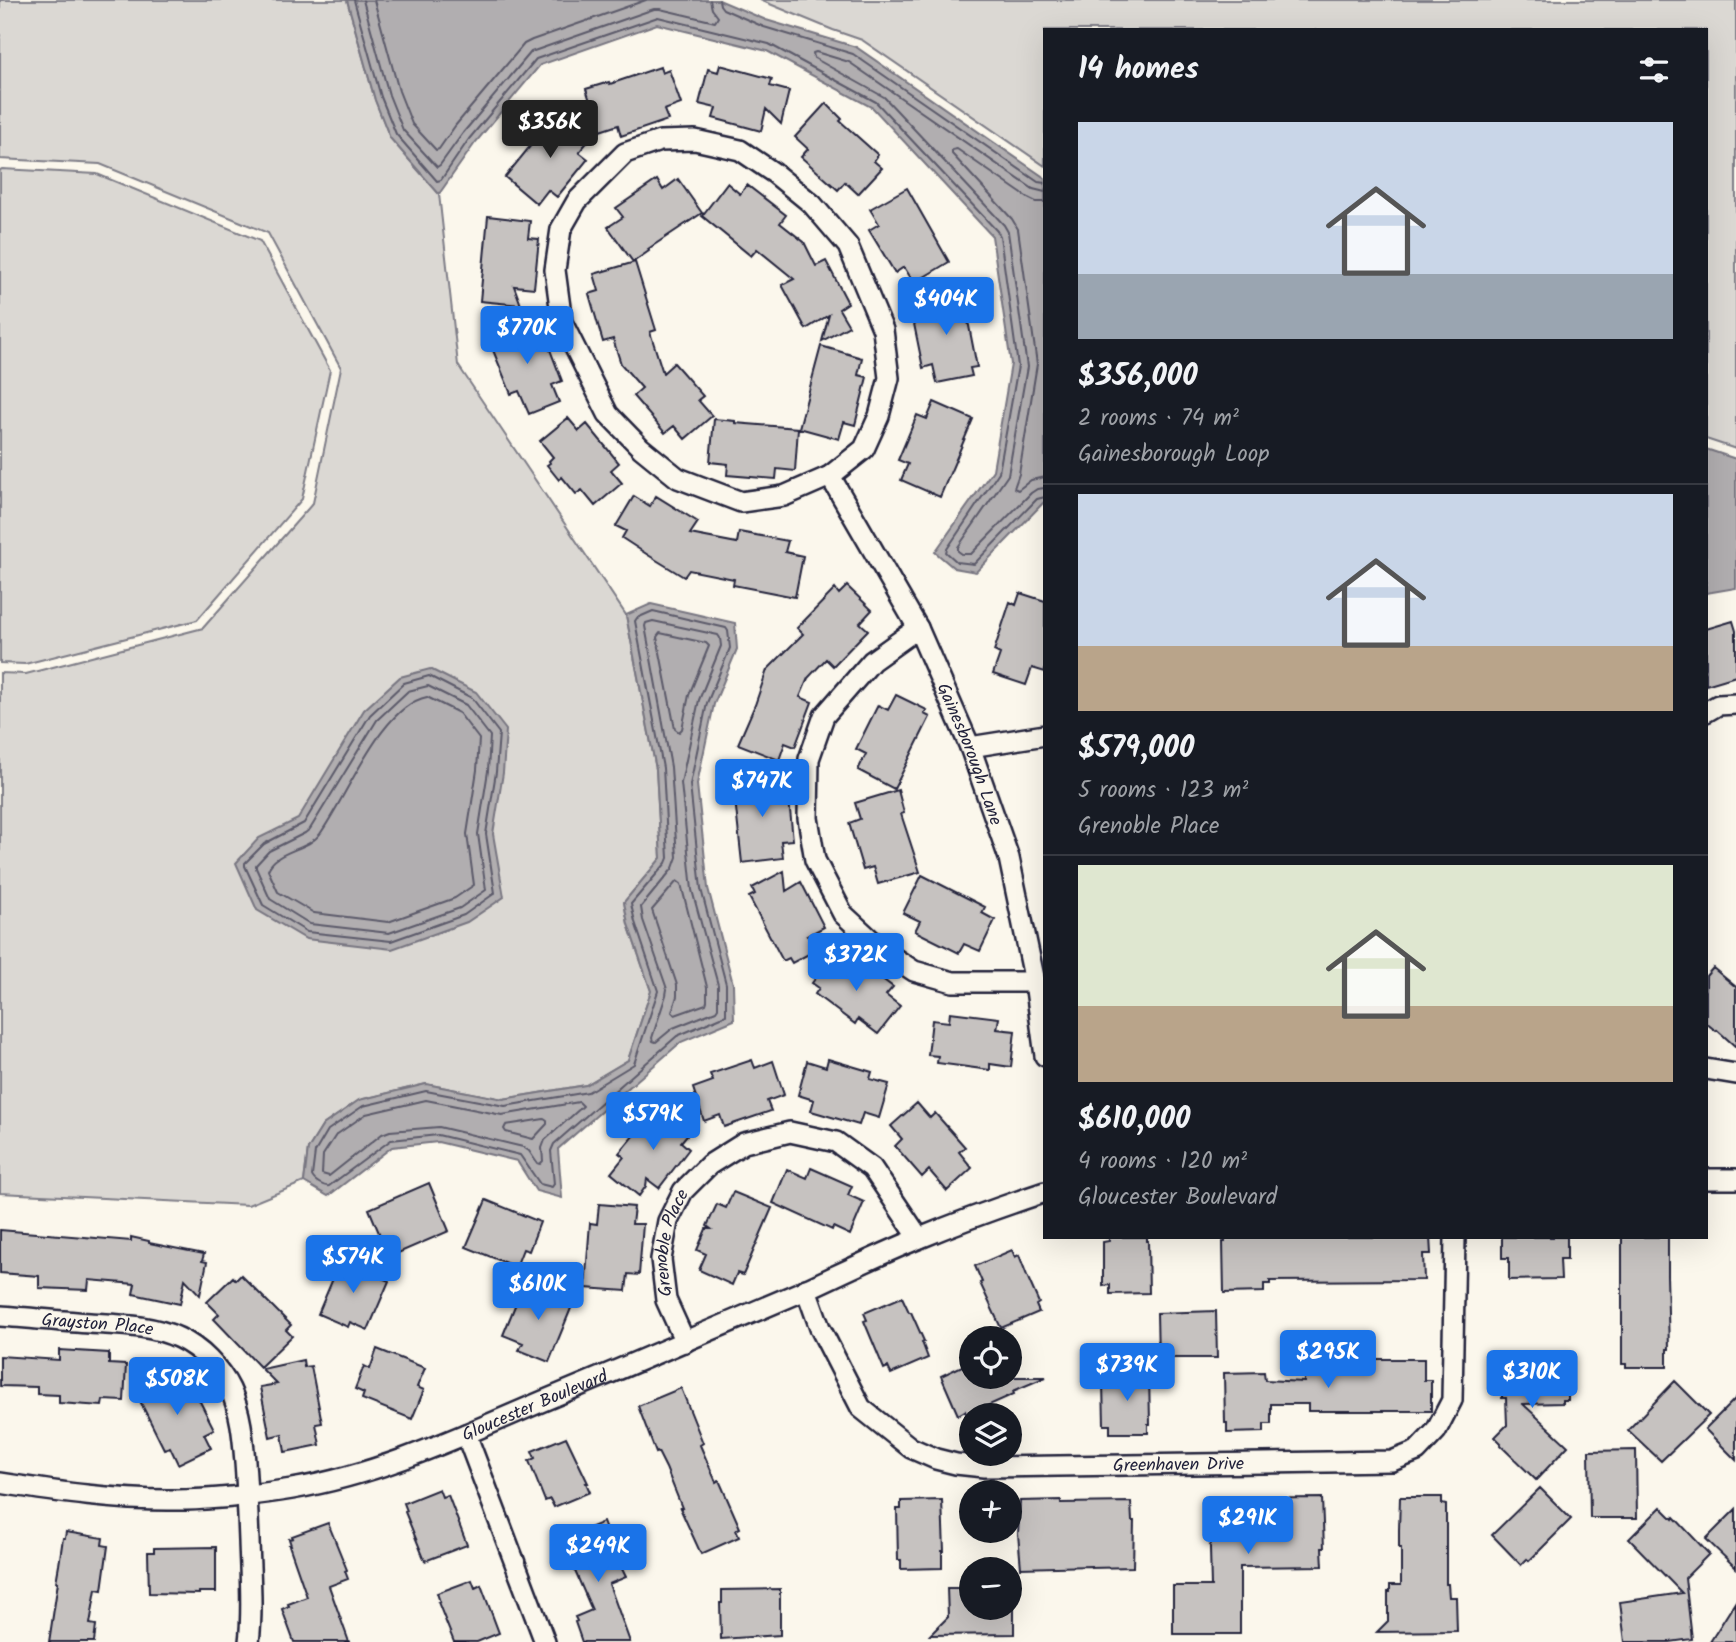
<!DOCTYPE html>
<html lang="en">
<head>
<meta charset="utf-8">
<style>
  :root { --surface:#171b24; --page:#242831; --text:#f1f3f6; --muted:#9ea1a6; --line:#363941; --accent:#1a73e8 }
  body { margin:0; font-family:Kalam,sans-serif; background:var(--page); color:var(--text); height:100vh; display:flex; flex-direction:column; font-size:26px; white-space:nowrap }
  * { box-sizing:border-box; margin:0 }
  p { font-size:23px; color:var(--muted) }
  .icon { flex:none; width:38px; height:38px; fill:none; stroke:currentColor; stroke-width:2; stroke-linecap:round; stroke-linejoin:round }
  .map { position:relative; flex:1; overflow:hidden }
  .drawer { position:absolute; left:1043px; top:28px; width:665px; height:1211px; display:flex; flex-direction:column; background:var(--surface); border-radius:0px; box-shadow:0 7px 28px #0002 }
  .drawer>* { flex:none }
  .buttons { position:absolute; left:959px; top:1326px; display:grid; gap:14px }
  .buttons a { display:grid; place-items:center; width:63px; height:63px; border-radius:50%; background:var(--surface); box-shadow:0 7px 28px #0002; font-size:35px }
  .price { position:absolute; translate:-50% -60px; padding:0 16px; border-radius:7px; background:var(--accent); color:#fff; font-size:23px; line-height:46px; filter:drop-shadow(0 2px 4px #0008) }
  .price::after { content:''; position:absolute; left:50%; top:42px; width:21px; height:16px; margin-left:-10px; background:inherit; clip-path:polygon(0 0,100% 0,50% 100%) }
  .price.active { background:#222; color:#fff }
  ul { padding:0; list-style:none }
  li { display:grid; align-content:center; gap:14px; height:371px; padding:0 35px }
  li+li { border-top:2px solid var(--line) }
  li span { display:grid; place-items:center; height:217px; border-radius:0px; color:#555 }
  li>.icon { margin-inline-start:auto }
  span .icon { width:126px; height:126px; fill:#fffc; stroke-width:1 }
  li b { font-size:30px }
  h2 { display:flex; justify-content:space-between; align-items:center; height:84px; padding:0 35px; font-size:30px }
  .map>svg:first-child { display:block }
</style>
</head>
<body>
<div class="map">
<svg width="1736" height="1642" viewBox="0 0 1736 1642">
  <rect width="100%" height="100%" fill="#fbf7ec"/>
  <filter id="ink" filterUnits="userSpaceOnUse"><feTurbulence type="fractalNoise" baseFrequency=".0143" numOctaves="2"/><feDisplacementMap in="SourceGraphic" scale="14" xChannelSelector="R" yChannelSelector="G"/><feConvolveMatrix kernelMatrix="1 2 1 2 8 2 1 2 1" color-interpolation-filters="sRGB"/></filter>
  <g filter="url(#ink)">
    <path fill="#dbd8d3" stroke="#7e7d87" stroke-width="2" d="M0 0H347L375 100 390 138 439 194 458 365 626 615 656 769 661 858 624 902 628 924 651 991 628 1060 586 1085 503 1099 426 1084 360 1100 323 1125 308 1149 304 1182 248 1205 0 1193V673L26 674 203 628 313 503 341 368 268 233 100 164 0 159Z
      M760 0H1736V449L1706 439V30H1045V166L862 40 833 30Z
      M2 169 97 174 260 241 330 370 302 499 197 620 25 664 0 663V170Z"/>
    <path fill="#b1aeb0" stroke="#787681" stroke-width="2" d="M347 0H719L766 20 856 47 1045 178V501L976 572 954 568 935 552 993 470 1011 364 992 236 873 108 767 51 657 24 540 65 475 143 439 194 390 138 375 100Z
      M1706 449 1736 459V588L1706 593Z
      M651 604 735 623 737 649 714 704 697 784 708 888 733 984 734 1020 681 1042 558 1149 562 1198 536 1191 517 1161 438 1142 392 1147 328 1196 304 1182 308 1149 323 1125 359 1100 426 1084 503 1099 586 1085 628 1060 651 991 628 924 624 902 661 858 656 769 626 615Z
      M430 669 476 692 506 730 503 773 493 834 504 897 467 922 392 949 306 939 257 910 236 863 259 838 298 819 364 710 400 677Z"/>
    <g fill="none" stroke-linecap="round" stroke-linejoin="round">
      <path stroke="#5b5a6a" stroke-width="2" d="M354 0 381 97 396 134 437 181 441 180 469 139 536 59 658 17 769 44 876 102 997 231 1000 236 1018 366 999 472 947 549 946 552 957 562 974 564 1037 499 1045 497
        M363 0 389 95 403 130 437 167 440 165 463 133 531 52 654 9H660L715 22 718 17 712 9 710 0
        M374 0 399 91 412 124 436 150 439 149 455 126 524 44 532 40 646 0
        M719 0 720 5 723 9 764 27 853 54 1038 182 1045 183
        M1045 192 1033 189 849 62 816 52 813 53 814 58 884 97 1004 225 1008 232 1027 367 1008 475 958 547V551L962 554H971L1031 493 1037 489 1045 488
        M1045 202H1036L1028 198 957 149 952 150V154L1012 219 1018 229 1037 364 1019 474 1014 488 1018 490 1031 480 1045 477
        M653 611 726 628 728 631 730 648 707 703 690 785 701 889 726 984V1015L677 1036 554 1144 551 1151 554 1184 552 1187 540 1184 520 1155 438 1135 391 1140 329 1186C324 1187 314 1181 312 1176L315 1152 328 1130 363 1106 426 1091 505 1106 588 1092 634 1064 658 991 635 922 631 904 666 863 668 858 663 768 635 621 637 618Z
        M653 621 718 635 720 638 721 646 699 700 681 783 692 890 718 985V1008L716 1011 673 1028 656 1042 653 1041 652 1038 666 995 667 989 643 920 641 907 673 868 677 857 671 767 645 626 646 623Z
        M660 633 706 643 709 646 689 695 682 729 679 732 675 729 657 637Z
        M429 676 472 698 499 733 496 772 486 834 495 893 464 915 391 941 307 932 263 905 245 866V863L264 844 304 823 370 715 404 683Z
        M428 686 466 705 490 736 488 771 478 834 486 890 460 908 389 933 310 924 270 899 256 868V865L269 851 305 833 310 829 377 720 408 691Z
        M427 697 459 713 479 739 477 770 467 834 474 885 455 898 388 922 314 913 278 892 268 870C276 850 307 851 320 834 347 797 381 706 427 697Z
        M677 881 681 884 707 987V1001L706 1004 675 1015 672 1012 677 996V985L652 910Z
        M426 1100 502 1115 579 1102 583 1106 545 1140 542 1148 543 1161 540 1164 537 1163 529 1151 523 1147 439 1127 390 1131 382 1134 329 1176 322 1174 323 1155 336 1135 366 1114Z
        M544 1119 547 1121V1124L533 1139 506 1132 504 1129 506 1125Z"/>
    </g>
    <path fill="#c6c2c0" stroke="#22223b" stroke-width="2" d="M720 65 772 79 770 86 789 91 781 124 766 109 761 131 713 118 716 108 699 104 708 69 718 72Z
      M660 67 662 73 669 70 681 104 664 110 668 120 621 136 618 125 600 131 586 89 609 82 610 84Z
      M826 103 842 119 840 121 878 155 874 161 882 168 858 194 845 182 838 190 801 157 808 149 795 137Z
      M558 112 590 139 579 152 588 159 557 197 548 190 537 204 505 177Z
      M678 179 702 213 648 249 649 251 633 262 608 227 623 217 616 208 657 180 663 190Z
      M727 183 740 194 747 185 786 215 780 223 804 242 816 266 826 261 848 303 839 309 849 326 822 341 829 315 806 329 782 285 794 279 757 249 751 256 702 216Z
      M907 188 949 262 914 283 904 267 895 273 869 230 879 224 870 209Z
      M488 216 530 221 528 238 539 239 534 288 514 286 521 305 480 301Z
      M635 262 656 330 650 332 663 373 674 363 703 396 698 400 712 416 685 439 674 426 665 433 633 396 642 388 621 364 613 339 603 342 589 294 599 291 594 274Z
      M962 290 977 367 970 368 972 376 937 383 933 365 923 368 913 319 923 316 920 299Z
      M528 322 534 338 544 334 562 381 552 385 559 402 529 414 519 391 511 394 488 338Z
      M821 346 862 358 858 375 867 377 855 425 844 422 839 439 799 428Z
      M934 402 973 419 940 497 901 480 908 464 898 460 917 415 927 419Z
      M568 418 579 431 587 424 619 463 611 470 622 483 595 506 582 490 576 494 562 477 559 480 547 465 550 463 549 461 553 457 540 441Z
      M714 419 735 421V423L798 428 795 471 777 469 776 479 727 475 728 464 710 462Z
      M634 496 650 506 656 496 698 522 690 534 737 543 739 532 788 541 785 552 803 556 795 597 733 585 734 579 689 570 684 577 648 555 622 538 626 531 616 526Z
      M847 586 872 610 860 623 868 630 833 666 826 659 808 678 800 697 812 702 795 747 785 743 779 760 738 744 755 705 767 670 803 634 797 628 835 589 839 594Z
      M1020 593 1045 601V672L1032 668 1026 685 993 674 1000 654 994 651 1010 602 1016 605Z
      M1733 621 1736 631V676L1706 685V629Z
      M896 695 927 710 924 714 930 717 894 789 858 770 866 754 856 749 878 705 888 710Z
      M774 773 766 792 788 790 793 840 781 841 783 858 742 863 735 799H742L740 777Z
      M898 790 904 813 901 814 920 872 878 884 873 867 863 870 849 823 860 819 855 803Z
      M784 871 786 891 801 882 824 927 807 936 822 947 792 963 789 958 783 961 749 897 755 894 752 888Z
      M922 875 985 907 982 913 995 920 980 951 964 944 959 953 915 931 920 921 903 913Z
      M833 955 847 965 853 957 893 987 886 995 900 1006 878 1034 858 1019 855 1024 815 994 819 988 812 983Z
      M1713 968 1736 987V1047L1717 1030 1716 1031 1706 1023V976Z
      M950 1012 999 1018 997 1029 1015 1031 1011 1067 990 1064V1070L937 1063 938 1056 928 1055 932 1020 949 1022Z
      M828 1059 872 1072 870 1079 889 1084 879 1118 863 1113 859 1125 811 1111 814 1100 798 1095 807 1061 826 1067Z
      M752 1060 755 1068 773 1061 784 1095 767 1101 771 1111 724 1127 720 1115 704 1121 693 1088 713 1081 710 1074Z
      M917 1103 930 1118 935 1113 965 1147 959 1152 972 1168 947 1191 929 1170 922 1177 895 1146 902 1139 891 1126Z
      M665 1106 693 1128 681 1142 689 1149 659 1188 647 1179 646 1186 639 1196 611 1173 624 1157 619 1153 647 1119 651 1122Z
      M811 1168 852 1186 848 1195 864 1202 850 1235 833 1227 832 1230 773 1203 787 1169 807 1178Z
      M429 1183 449 1231 389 1257 369 1209Z
      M733 1192 772 1208 743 1275 737 1273 732 1285 699 1270 706 1254 697 1250 706 1229H711L707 1226 717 1204 726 1208Z
      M486 1200 540 1222 529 1251 523 1249 516 1267 466 1247Z
      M599 1204 634 1207 632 1224H643L639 1275 628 1274 626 1291 585 1288 590 1223 597 1224Z
      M0 1230 131 1241V1237L149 1241V1243L204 1254 202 1261 207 1262 200 1295 185 1279 180 1304 133 1294 135 1284 89 1280 88 1290 39 1288V1276L0 1273Z
      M1109 1237H1147V1241H1148L1149 1293 1110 1294V1285L1103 1286V1242L1109 1241Z
      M1225 1237H1430L1431 1254H1423L1424 1280 1270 1281V1284H1264V1292L1224 1293 1223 1242H1225Z
      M1502 1237H1567V1259H1560L1561 1279 1509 1280V1258H1502Z
      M1622 1237H1668V1275H1667L1669 1349H1667V1367H1626V1364H1622Z
      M1012 1250 1015 1257 1019 1255 1028 1278 1039 1303 1036 1305 1039 1312 1001 1328 980 1283 982 1282 975 1266Z
      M343 1255 369 1266 361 1269 389 1281 368 1330 350 1322 348 1327 318 1314Z
      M241 1275 291 1325 286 1330 292 1336 260 1367 214 1319 219 1314 207 1302 233 1277 236 1280Z
      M523 1286 543 1295 545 1289 574 1301 549 1362 519 1350 523 1343 503 1335Z
      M902 1297 909 1312H911L924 1341 922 1342 928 1358 891 1374 888 1367 884 1369 864 1321 867 1320 864 1313Z
      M1216 1311 1217 1358H1158L1157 1313Z
      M377 1349 425 1368 417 1387 424 1390 412 1419 362 1399 364 1393 355 1389 364 1366 370 1369Z
      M59 1350 109 1353V1364L126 1365 124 1401 103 1400 102 1406 59 1403V1395L37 1394V1387L0 1386V1356L59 1360Z
      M1568 1358V1400H1563V1403L1523 1404 1568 1446 1536 1480 1500 1445 1501 1443 1495 1437 1507 1425 1506 1398H1502V1359Z
      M1354 1359H1424V1380H1431V1411H1308V1404H1271V1424H1264V1432L1227 1433V1423H1225L1224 1373 1264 1372 1265 1380 1304 1382V1360Z
      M303 1360 304 1367 311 1366 322 1423 316 1424 320 1445 285 1452 282 1434 270 1437 260 1387 277 1384 262 1369Z
      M971 1364V1377H1046L1013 1391 1014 1394 967 1415 965 1411 958 1415 941 1376 964 1365 965 1367Z
      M174 1373 182 1389 191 1384 214 1429 204 1434 211 1448 178 1464 170 1447 164 1449 136 1393Z
      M1149 1373 1150 1424H1148V1433H1110V1425H1104L1103 1382H1110V1374Z
      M1675 1381 1709 1415 1661 1461 1628 1430Z
      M681 1388 703 1443 700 1445 716 1482 719 1480 740 1528 736 1530 739 1537 701 1554 680 1508H682L666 1468 658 1452 656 1453 638 1406Z
      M1736 1398V1460L1705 1429Z
      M566 1437 588 1483H586L590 1492 554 1507 550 1499 545 1501 529 1461 535 1458 532 1451Z
      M1636 1450 1637 1518H1590L1589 1451Z
      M1540 1488 1571 1519 1529 1561 1527 1559 1521 1565 1492 1535Z
      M439 1489 442 1497 448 1495 467 1545 425 1561 405 1512 407 1511 404 1503Z
      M1400 1497H1442V1504L1446 1505V1584H1448L1449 1597H1456L1457 1631 1377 1632 1388 1621V1592H1390V1585H1401V1548H1399V1530Z
      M1322 1498 1324 1548H1322L1323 1566 1240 1567V1634H1173V1586H1211L1209 1511H1211V1499Z
      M942 1500 944 1551H942V1568L901 1569V1560H898L897 1509H901V1501Z
      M1061 1500V1503L1131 1502 1132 1521H1134L1133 1567 1091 1568V1566L1021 1568 1018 1534 1020 1501Z
      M1661 1507 1673 1519 1674 1517 1709 1554 1685 1578 1692 1639 1670 1642H1625L1620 1602 1682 1593 1629 1539Z
      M1736 1509V1568L1706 1539Z
      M603 1522 606 1530 608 1529 624 1568 622 1569 626 1577 609 1584 630 1642H582L575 1622 577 1621 575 1617 592 1610 564 1546 568 1545 565 1538Z
      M328 1523 347 1570 345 1571 348 1579 329 1586 349 1642H294L282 1609 289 1606 288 1604 307 1597 289 1545H291L289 1539 293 1538 292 1536Z
      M66 1532 103 1538 102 1545 108 1546 102 1590 96 1589 90 1624 96 1625 94 1642H49L58 1582H56L59 1565 63 1538H65Z
      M216 1547V1592H199V1594L149 1593 148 1552H154V1548Z
      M472 1580 475 1588 481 1585 499 1633 477 1642H454L438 1602H440L437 1593Z
      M947 1588H971V1608H1014V1634L930 1635 948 1617Z
      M780 1589V1635L721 1639 720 1603H722V1590Z
      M1736 1601V1642H1710Z"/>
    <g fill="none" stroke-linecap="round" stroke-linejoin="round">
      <g stroke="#22223b" stroke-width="24">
        <g id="minor">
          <path d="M695 140 740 150 774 173 812 204 848 246 883 330 889 378 879 416 864 449 830 476 784 496 741 502 678 478 641 448 608 414 562 322 555 270 561 229 577 201 625 153 660 141Z"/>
          <path id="s1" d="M830 476 918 628 970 747 1009 858 1035 982 1045 1056"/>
          <path d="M918 628 872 661 824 716 809 759 808 818 815 860 843 914 882 950 914 971 953 982H1035"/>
          <path d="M1706 712 1718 705 1736 704"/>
          <path d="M970 747 1045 735"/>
          <path d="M1706 1069 1736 1074"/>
          <path d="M1706 1179H1736"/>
          <path id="s2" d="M806 1289 820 1328 861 1408 911 1448 936 1459 956 1464 984 1467 1392 1461 1417 1451 1436 1431 1452 1400 1455 1237"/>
          <path id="s3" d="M0 1316C30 1318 60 1321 90 1323 120 1325 151 1325 179 1338 200 1348 220 1368 230 1389 241 1412 243 1437 245 1462 247 1488 248 1515 249 1541 250 1575 253 1609 249 1642"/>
          <path id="s4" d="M685 1342 666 1300 661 1259 668 1221 683 1191 709 1165 744 1143 790 1132 836 1142 872 1168 919 1238"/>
          <path d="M466 1434 545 1642"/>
          <path id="s5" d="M0 1483C58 1492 118 1501 177 1500 215 1500 254 1495 292 1489 381 1474 461 1436 543 1401 630 1365 717 1328 803 1291 842 1273 880 1254 920 1238 961 1221 1003 1206 1045 1192"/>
        </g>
      </g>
      <use href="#minor" stroke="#fbf7ec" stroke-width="19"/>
    </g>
  </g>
  <g text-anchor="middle" stroke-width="7" stroke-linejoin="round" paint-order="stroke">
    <g font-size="18" fill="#22223b" stroke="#fbf7ec">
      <text dy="6" stroke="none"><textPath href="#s1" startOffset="312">Gainesborough Lane</textPath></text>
      <text dy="6" stroke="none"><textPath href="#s4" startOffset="105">Grenoble Place</textPath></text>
      <text dy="6" stroke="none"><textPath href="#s3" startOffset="98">Grayston Place</textPath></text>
      <text dy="6" stroke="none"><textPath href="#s5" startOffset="551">Gloucester Boulevard</textPath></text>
      <text dy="6" stroke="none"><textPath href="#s2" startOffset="466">Greenhaven Drive</textPath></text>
    </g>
  </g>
</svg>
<div class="buttons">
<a><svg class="icon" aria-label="locate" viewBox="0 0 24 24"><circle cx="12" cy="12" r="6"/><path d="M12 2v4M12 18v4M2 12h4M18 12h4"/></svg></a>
<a><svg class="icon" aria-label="layers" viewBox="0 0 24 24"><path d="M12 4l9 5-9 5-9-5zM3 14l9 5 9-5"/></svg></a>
<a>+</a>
<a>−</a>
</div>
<b class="price active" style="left:550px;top:160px">$356K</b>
<b class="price" style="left:946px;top:337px">$404K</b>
<b class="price" style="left:527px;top:366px">$770K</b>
<b class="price" style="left:762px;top:819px">$747K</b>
<b class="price" style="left:856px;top:993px">$372K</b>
<b class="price" style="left:653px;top:1152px">$579K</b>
<b class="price" style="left:353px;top:1295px">$574K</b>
<b class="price" style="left:538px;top:1322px">$610K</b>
<b class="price" style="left:1328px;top:1390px">$295K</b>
<b class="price" style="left:1127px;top:1403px">$739K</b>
<b class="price" style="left:1532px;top:1410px">$310K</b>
<b class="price" style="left:177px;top:1417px">$508K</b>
<b class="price" style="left:1248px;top:1556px">$291K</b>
<b class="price" style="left:598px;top:1584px">$249K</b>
<section class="drawer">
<h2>14 homes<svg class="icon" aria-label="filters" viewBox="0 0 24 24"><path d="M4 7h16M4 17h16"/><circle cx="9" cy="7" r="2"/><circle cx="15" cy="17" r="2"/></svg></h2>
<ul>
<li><span style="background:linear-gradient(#c9d6e8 70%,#9aa5b1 0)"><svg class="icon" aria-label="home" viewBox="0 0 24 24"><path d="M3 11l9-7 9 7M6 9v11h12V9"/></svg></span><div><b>$356,000</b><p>2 rooms · 74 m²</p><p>Gainesborough Loop</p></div></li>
<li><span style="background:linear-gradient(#c9d6e8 70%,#b9a48a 0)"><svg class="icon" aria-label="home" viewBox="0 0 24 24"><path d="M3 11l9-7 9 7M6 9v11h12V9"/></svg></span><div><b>$579,000</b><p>5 rooms · 123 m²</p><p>Grenoble Place</p></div></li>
<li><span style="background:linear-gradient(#dfe7d0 65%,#b9a48a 0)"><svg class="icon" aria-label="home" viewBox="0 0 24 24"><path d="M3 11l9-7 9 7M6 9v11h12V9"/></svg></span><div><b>$610,000</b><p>4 rooms · 120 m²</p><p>Gloucester Boulevard</p></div></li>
</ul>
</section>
</div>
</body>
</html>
